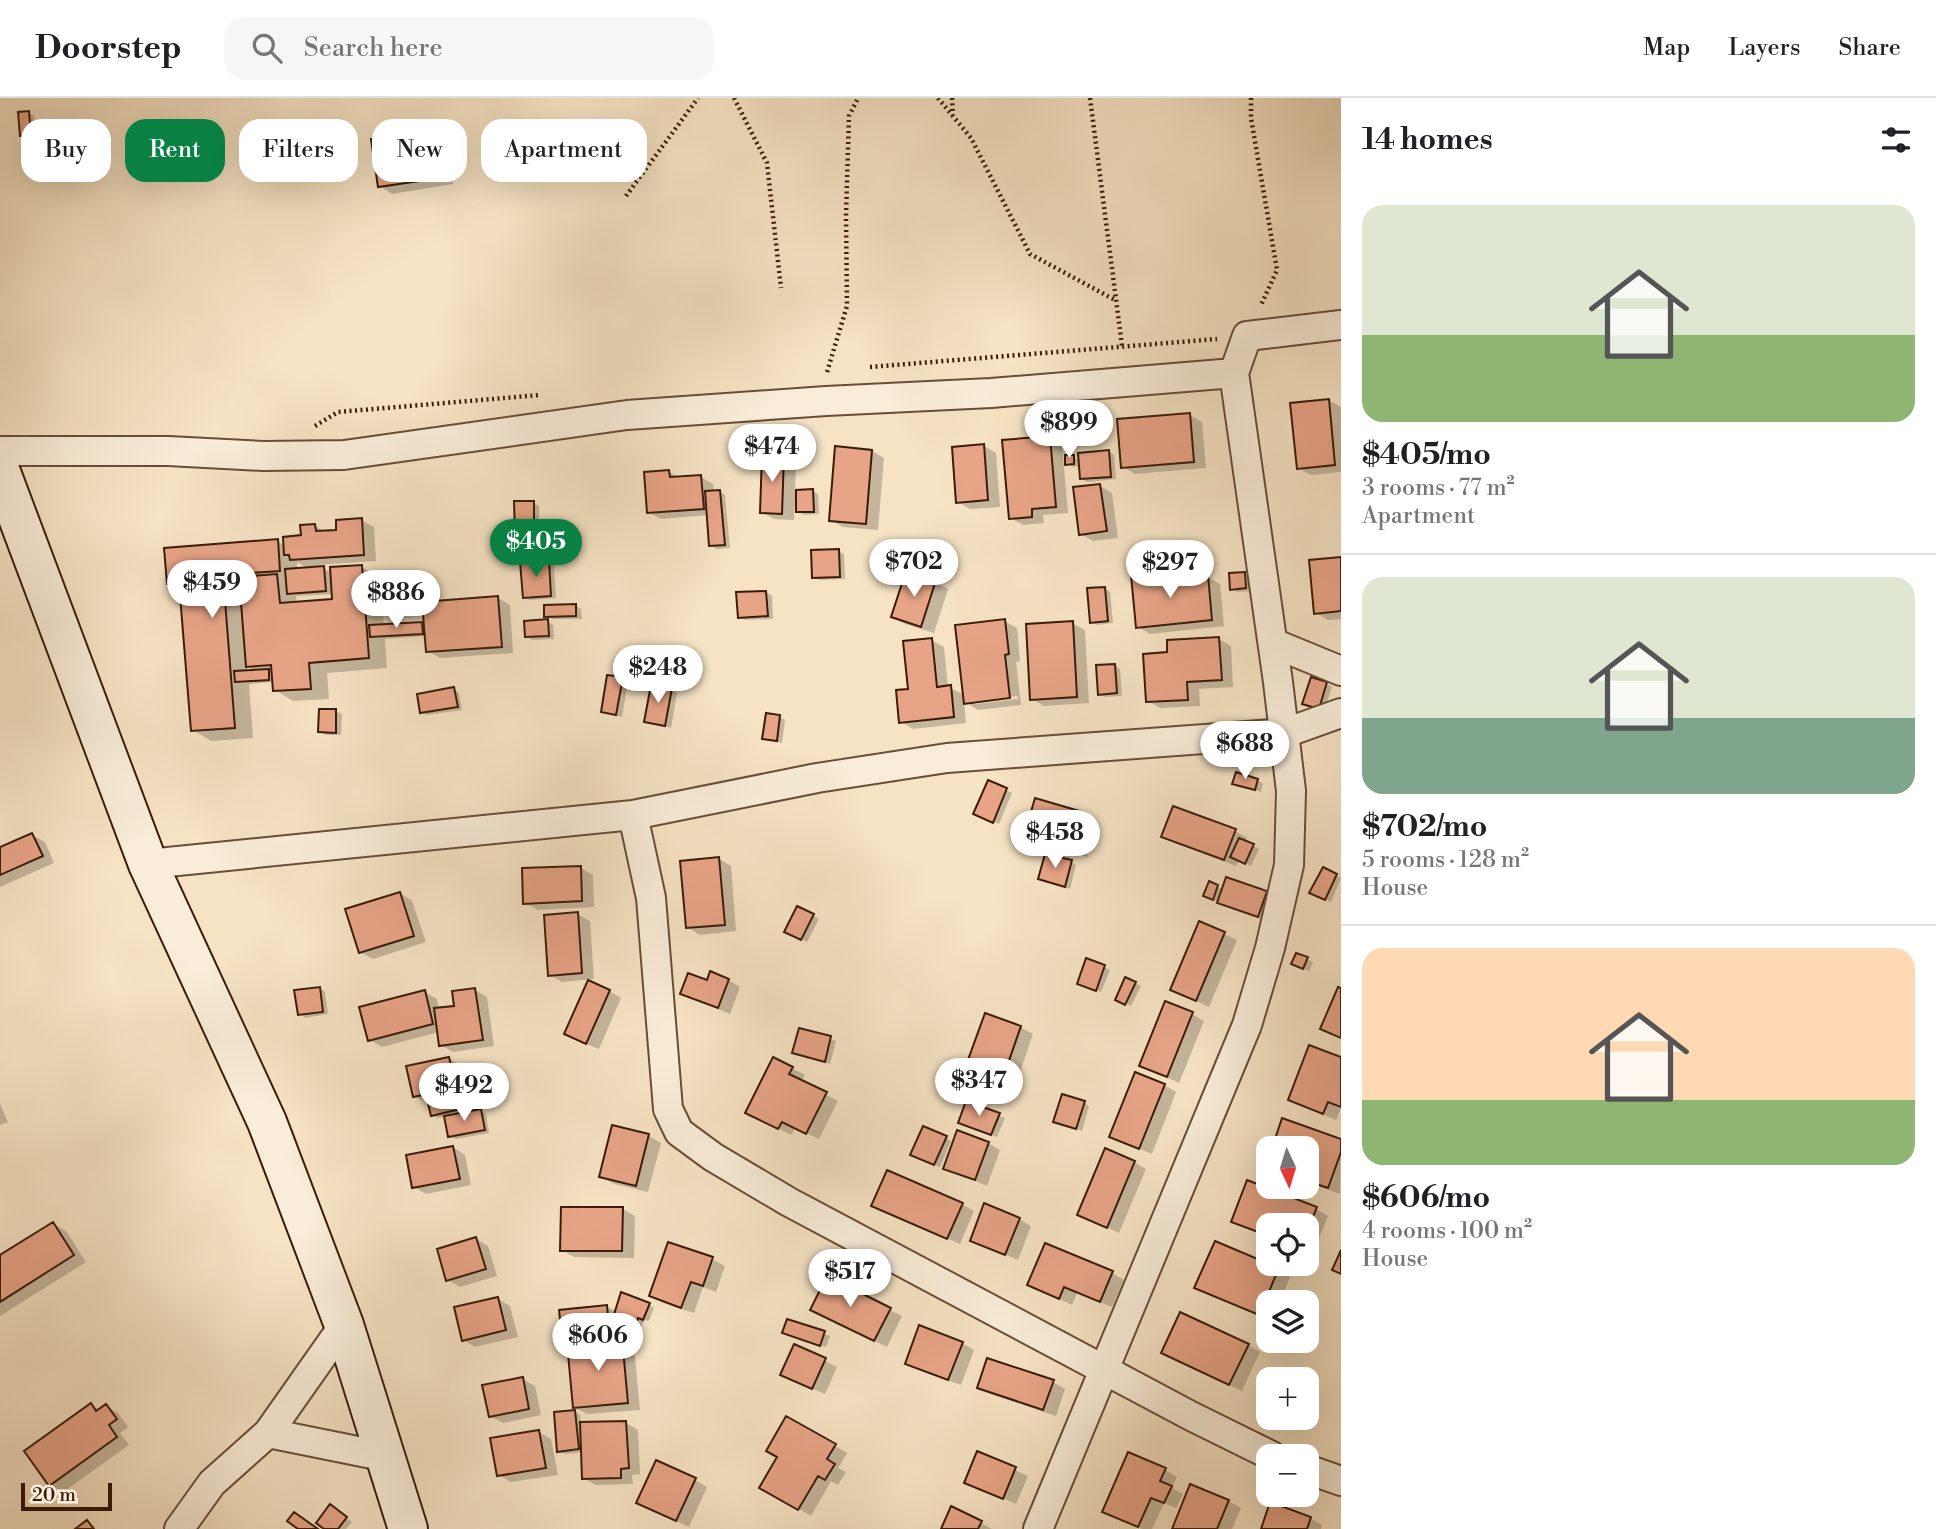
<!DOCTYPE html>
<html lang="en">
<head>
<meta charset="utf-8">
<style>
  :root { --surface:#fff; --page:#f6f6f6; --text:#202124; --muted:#757577; --line:#e0e0e0; --accent:#0b8043 }
  body { margin:0; font-family:"Libre Bodoni",serif; background:var(--page); color:var(--text); height:100vh; display:flex; flex-direction:column; font-size:26px; white-space:nowrap }
  * { box-sizing:border-box; margin:0 }
  p { font-size:23px; color:var(--muted) }
  .icon { flex:none; width:38px; height:38px; fill:none; stroke:currentColor; stroke-width:2; stroke-linecap:round; stroke-linejoin:round }
  .map { position:relative; flex:1; overflow:hidden }
  .sheet { display:flex; flex-direction:column; background:var(--surface); width:595px }
  .sheet>* { flex:none }
  .top-card { position:absolute; left:21px; top:21px; width:665px; height:63px; display:flex; gap:14px }
  .needle { width:46px; rotate:176deg }
  .buttons { position:absolute; left:1256px; top:1038px; display:grid; gap:14px }
  .buttons a { display:grid; place-items:center; width:63px; height:63px; border-radius:14px; background:var(--surface); box-shadow:0 7px 28px #0002; font-size:35px }
  .scale { position:absolute; left:21px; bottom:18px; width:91px; box-sizing:border-box; padding-left:7px; border:4px solid #391b08; border-top:0; font-size:19px; line-height:24px; white-space:nowrap; color:#391b08; -webkit-text-stroke:5px #f9edd9; paint-order:stroke }
  .price { position:absolute; translate:-50% -60px; padding:0 16px; border-radius:24px; background:#fff; color:#222; font-size:23px; line-height:46px; filter:drop-shadow(0 2px 4px #0008) }
  .price::after { content:''; position:absolute; left:50%; top:42px; width:21px; height:16px; margin-left:-10px; background:inherit; clip-path:polygon(0 0,100% 0,50% 100%) }
  .price.current { background:var(--accent); color:#fff }
  ul { padding:0; list-style:none }
  li { display:grid; align-content:center; gap:14px; height:371px; padding:0 21px }
  li+li { border-top:2px solid var(--line) }
  li span { display:grid; place-items:center; height:217px; border-radius:21px; color:#555 }
  li>.icon { margin-inline-start:auto }
  span .icon { width:126px; height:126px; fill:#fffc; stroke-width:1 }
  li b { font-size:30px }
  h2 { display:flex; justify-content:space-between; align-items:center; height:84px; padding:0 21px; font-size:30px }
  .pill { padding:0 24px; border-radius:21px; background:var(--surface); box-shadow:0 7px 28px #0002; font-size:24px; line-height:63px }
  .pill.current { background:var(--accent); color:#fff }
  header { display:flex; align-items:center; gap:42px; box-sizing:border-box; height:98px; padding:0 35px; background:var(--surface); border-bottom:2px solid var(--line) }
  header strong { font-size:33px }
  nav { display:flex; gap:38px; margin-inline-start:auto; font-size:24px }
  .search { width:490px; height:63px; background:var(--page); display:flex; align-items:center; gap:18px; box-sizing:border-box; padding:0 24px; border-radius:21px; color:var(--muted); font-size:26px }
  main { display:flex; flex:1; min-height:0 }
  .map>svg:first-child { display:block }
</style>
</head>
<body>
<header>
<strong>Doorstep</strong>
<div class="search"><svg class="icon" aria-label="search" viewBox="0 0 24 24"><circle cx="10" cy="10" r="6"/><path d="M15 15l6 6"/></svg>Search here</div>
<nav><a>Map</a><a>Layers</a><a>Share</a></nav>
</header>
<main>
<div class="map">
<svg width="1341" height="1431" viewBox="0 0 1341 1431">
  <rect width="100%" height="100%" fill="#f6e3c4"/>
  <filter id="stains"><feTurbulence type="fractalNoise" baseFrequency=".00286" numOctaves="4"/><feColorMatrix values="0 0 0 0 .2 0 0 0 0 .09 0 0 0 0 .02 0 0 0 .5 -.17"/></filter>
  <radialGradient id="worn" r=".72"><stop offset=".6" stop-color="#630" stop-opacity="0"/><stop offset="1" stop-color="#630" stop-opacity=".3"/></radialGradient>
  <path fill="#0003" fill-rule="evenodd" d="M29 15 34 18 36 40 27 41 21 37Z
    M434 33 446 40 453 86 392 96 380 88Z
    M1328 302 1341 309V374L1311 377 1298 370Z
    M1190 317 1202 324 1206 370 1135 376 1123 369Z
    M1049 340 1062 347 1068 415 1043 417 1044 425 1023 427 1010 420Z
    M984 348 996 355 1000 409 970 411 958 404Z
    M837 350 872 353 884 360 878 432 843 429 831 422Z
    M1109 354 1114 357 1116 381 1087 384 1081 380V368L1073 369 1067 366 1073 359 1080 363Z
    M784 359 796 366 795 393H813L818 396 819 416 804 417 798 413V400H795L794 422 774 421 761 414Z
    M669 374 680 380 701 379 713 386 714 394H720L725 397 730 450 717 451 711 447 709 417 661 421 648 414Z
    M1100 388 1112 395 1118 440 1093 443 1081 436Z
    M533 405 539 408V437L522 438 517 434Z
    M361 422 374 429 376 463 318 467 332 475 362 469 380 480 384 528 421 526 426 528 498 500 510 507 513 555 440 560 428 553 426 538 385 541 387 570 327 575 329 601 293 603 275 592 274 584 249 586 253 640 211 643 193 632 181 492 169 485 277 443 285 448 303 439 315 428 326 434 338 433ZM297 464 309 471 297 472ZM334 496V503L297 506 296 498ZM247 568 257 574H248Z
    M838 453 844 456 845 481 820 482 814 479Z
    M1341 460V521L1328 522 1316 515Z
    M548 464 554 467 556 500 530 502 525 499Z
    M907 475 936 484 948 491 934 535 905 526 893 519Z
    M1167 475 1180 482 1207 479 1220 486 1224 528 1150 536 1138 529Z
    M1244 476 1250 479 1251 493 1237 494 1232 490Z
    M1104 490 1110 494 1113 525 1097 527 1091 524Z
    M766 494 772 498 773 521 745 522 739 519Z
    M576 508 581 511 582 521H552L546 518Z
    M547 523 553 527 554 541 532 542 526 538Z
    M1004 523 1017 530 1020 563 1016 564 1021 607 978 612 964 603 966 625 913 631 901 624 910 592 931 542 944 549 948 589 965 597ZM1018 598V601L975 606V603Z
    M1072 525 1085 532 1089 605 1044 608 1032 601Z
    M1219 541 1231 548 1233 589 1199 591 1200 608 1160 610 1148 603 1169 556Z
    M1114 567 1120 571 1122 598 1105 599 1099 596Z
    M622 581 628 584 622 619 608 616 602 613Z
    M1326 585 1332 589 1324 613 1304 605Z
    M454 591 459 595 462 612 427 617 422 614Z
    M671 592 677 595 671 630 646 623Z
    M336 613 342 616 341 637H326L320 633Z
    M780 619 785 622 782 645 764 640Z
    M1258 682 1263 686 1261 694 1234 685Z
    M989 684 1012 695 999 726 981 718Z
    M1085 717 1097 724 1087 759 1038 745 1026 738Z
    M1235 733 1247 740 1246 744 1259 751 1251 768 1239 762 1236 768 1175 745 1163 738Z
    M32 737 45 744 54 765 0 789V751Z
    M719 761 731 768 736 833 700 837 687 829Z
    M1071 764 1076 767 1070 791 1040 781Z
    M581 770 593 777 594 809 538 812 525 805Z
    M1323 771 1341 780 1331 804 1317 797Z
    M1210 785 1224 792 1266 794 1278 802 1270 824 1232 811 1211 801Z
    M400 795 412 803 426 844 373 861 360 854Z
    M798 810 819 821 807 844 787 833Z
    M577 816 590 823 594 881 562 884 550 877Z
    M1200 825 1237 842 1209 909 1172 891Z
    M1297 857 1313 864 1309 873 1299 869Z
    M1104 869 1110 872 1101 894 1084 888Z
    M1126 881 1141 888 1131 908 1117 901Z
    M728 882 740 889 730 916 682 896 708 884Z
    M319 890 325 894 328 916 305 920 300 916Z
    M475 892 487 899 494 948 453 954 441 947 439 934 382 949 370 942 424 894 437 901 439 911 456 909Z
    M609 893 621 900 599 951 579 943Z
    M1192 916 1204 923 1179 985 1141 967Z
    M1020 929 1033 936 1010 1003 975 990 963 983Z
    M800 932 836 943 830 966 794 955Z
    M448 960 461 968 467 994 482 990 487 993 491 1008 478 1011 486 1016 489 1035 456 1041 450 1038 446 1018 438 1020 432 1017 430 1004 427 1005 414 998Z
    M774 961 805 977 801 984 838 1003 819 1041 795 1030 791 1037 760 1021Z
    M1341 961V1010L1336 1022 1290 1002Z
    M1164 987 1176 994 1152 1056 1112 1039Z
    M967 1005 1005 1020 997 1039 965 1027Z
    M1084 1005 1089 1008 1082 1033 1055 1023Z
    M0 1006 8 1024 0 1027Z
    M614 1029 649 1038 661 1045 648 1094 614 1086 601 1079Z
    M946 1040 951 1043 940 1069 918 1059Z
    M1341 1043 1340 1096 1307 1084V1050H1274Z
    M988 1045 1000 1052 987 1088 945 1070Z
    M453 1049 465 1057 471 1087 426 1096 414 1089Z
    M1134 1064 1146 1071 1119 1135 1079 1116Z
    M962 1106 974 1113 960 1146 873 1107Z
    M623 1111 635 1118 634 1160 574 1159 562 1152Z
    M1316 1111 1328 1118 1313 1156 1307 1154V1127H1269V1139L1233 1123Z
    M1019 1121 1031 1128 1018 1162 972 1142Z
    M53 1126 66 1133 86 1164 0 1218V1159Z
    M476 1141 488 1148 497 1178 460 1189 448 1182Z
    M669 1146 712 1161 725 1168 716 1194 703 1189 694 1215 663 1205 651 1198Z
    M1278 1172 1290 1179 1280 1204H1269V1221L1209 1196Z
    M1112 1175 1124 1182 1112 1209 1077 1195 1072 1207 1042 1193Z
    M828 1181 902 1218 887 1249 824 1218Z
    M498 1201 510 1208 518 1239 475 1249 463 1242Z
    M649 1207 654 1210 649 1223 644 1222 640 1233 620 1225 621 1237 614 1238V1243L622 1242 634 1249 640 1312 587 1316 574 1309 576 1246 564 1239 606 1209 616 1214Z
    M788 1223 830 1238 826 1249 790 1238Z
    M962 1245 974 1252 961 1287 919 1272 907 1265Z
    M1248 1247 1260 1254 1242 1293 1175 1262Z
    M795 1248 837 1269 825 1296 794 1283Z
    M522 1281 535 1288 541 1317 503 1325 490 1318Z
    M1053 1284 1065 1291 1056 1318 991 1296 979 1289Z
    M91 1307 100 1312 106 1308 118 1315 128 1329 120 1335 129 1347 63 1394 50 1387Z
    M574 1313 580 1317 581 1326 626 1325 638 1332 640 1376 632 1377 633 1386 596 1387 583 1380V1354L565 1356 559 1353Z
    M787 1320 847 1355 838 1370 846 1374 838 1387 831 1383 811 1418 762 1389 780 1359Z
    M539 1334 551 1341 558 1377 511 1384 499 1377Z
    M978 1356 1028 1378 1016 1406 966 1384Z
    M1165 1372 1177 1379 1172 1390 1183 1396 1176 1410 1164 1405 1152 1431H1142L1117 1420Z
    M695 1382 707 1389 689 1429 650 1411Z
    M1228 1403 1241 1410 1232 1431H1174Z
    M952 1411 981 1425 992 1431H943Z
    M336 1412 352 1424 346 1431H327Z
    M1310 1420 1322 1427 1321 1431H1262Z"/>
  <path fill="#e8a487" stroke="#391b08" stroke-width="2" d="M29 13 31 38H20L18 14Z
    M434 31 441 80 378 89 371 41Z
    M1329 301 1335 367 1297 371 1290 305Z
    M1190 315 1194 364 1121 370 1117 321Z
    M1050 338 1056 409 1032 411V419L1009 421 1002 342Z
    M984 346 988 402 956 405 952 349Z
    M835 348 872 352 866 426 829 423Z
    M1109 352 1111 379 1080 381 1078 355Z
    M762 356 784 357 782 416 760 415Z
    M1065 357H1074V366L1065 367Z
    M669 372 670 379 701 377 704 411 647 415 644 374Z
    M1100 386 1107 433 1079 437 1073 389Z
    M813 391 814 414H796V392Z
    M720 392 725 447 709 448 705 393Z
    M514 403H534V435L515 436Z
    M362 420 364 457 290 462 289 457H284L283 439 301 437 300 427 315 426 316 433 336 432V422Z
    M278 441 280 473 223 477 235 630 191 633 179 485 167 486 164 450Z
    M839 451 840 479 812 480 811 452Z
    M1341 459V513L1314 516 1309 462Z
    M549 462 551 498 523 500 520 464Z
    M362 467 369 560 309 565 311 591 273 593 271 567 246 569 239 479 277 476 280 505 332 501 330 469Z
    M324 468 326 493 287 496 285 471Z
    M906 473 936 482 921 529 891 519Z
    M1168 473 1169 482 1208 477 1212 522 1136 530 1131 477Z
    M1245 474 1246 490 1230 492 1229 475Z
    M1105 489 1108 523 1090 525 1087 490Z
    M766 493 768 518 738 520 736 494Z
    M498 498 502 549 426 554 422 504Z
    M576 506V518L544 519V507Z
    M548 521 549 538 525 539 524 523Z
    M1005 521 1009 556 1005 557 1010 600 964 606 955 527Z
    M1073 523 1077 599 1030 602 1026 526Z
    M422 524 423 536 370 539 369 527Z
    M1219 539 1222 582 1187 584 1188 602 1146 604 1143 556 1167 554V542Z
    M932 540 937 589 951 587 954 619 899 625 896 592 908 591 903 543Z
    M1115 566 1117 595 1098 597 1096 567Z
    M269 571V582L235 584 234 573Z
    M607 577 623 579 616 617 601 614Z
    M1311 579 1327 584 1319 611 1302 606Z
    M651 587 672 590 665 628 644 624Z
    M454 589 458 609 420 615 417 596Z
    M319 611H336V635L318 634Z
    M766 615 780 617 777 643 762 641Z
    M1236 674 1258 681 1255 692 1232 686Z
    M988 682 1007 690 993 725 973 716Z
    M1035 700 1086 715 1074 753 1024 738Z
    M1173 708 1236 731 1224 762 1161 739Z
    M32 735 43 758 0 777V749Z
    M1239 740 1254 746 1245 766 1230 759Z
    M1045 756 1072 762 1065 789 1038 781Z
    M719 759 725 827 686 830 680 763Z
    M581 768 582 803 523 806 522 770Z
    M1323 769 1337 776 1325 802 1309 795Z
    M1226 779 1267 793 1258 819 1217 805Z
    M1209 783 1218 787 1213 802 1203 798Z
    M400 794 414 838 359 855 345 811Z
    M797 808 814 816 801 842 784 834Z
    M578 814 582 875 548 878 544 817Z
    M1199 823 1225 834 1196 903 1170 892Z
    M1296 855 1308 859 1303 871 1291 866Z
    M1086 860 1105 867 1096 893 1077 886Z
    M710 873 729 881 718 910 680 896 688 875 707 882Z
    M1125 879 1136 884 1125 907 1115 902Z
    M588 882 610 892 586 946 564 936Z
    M320 889 323 914 298 917 294 892Z
    M1338 889 1341 890V940L1320 931Z
    M475 890 483 942 439 948 434 910 454 908 452 893Z
    M425 892 433 926 368 943 359 909Z
    M1165 903 1193 914 1167 979 1139 968Z
    M985 915 1021 928 997 997 960 984Z
    M799 930 831 938 825 964 792 955Z
    M1309 947 1341 959V1009L1328 1004 1323 1016 1288 1002Z
    M449 959 456 990 413 999 406 968Z
    M773 959 793 969 789 976 827 994 806 1036 782 1024 778 1031 745 1015Z
    M1135 974 1165 986 1139 1051 1109 1039Z
    M482 988 486 1005 431 1018 427 1001Z
    M1062 996 1085 1003 1076 1031 1053 1024Z
    M966 1003 1000 1015 991 1037 958 1025Z
    M481 1011 485 1032 448 1039 444 1018Z
    M1282 1020 1341 1041V1054L1328 1090 1307 1083V1050H1272Z
    M612 1027 649 1036 636 1088 599 1079Z
    M923 1028 947 1038 934 1067 910 1057Z
    M957 1032 989 1044 975 1082 943 1071Z
    M453 1048 460 1081 412 1090 406 1057Z
    M1105 1050 1135 1063 1107 1130 1077 1117Z
    M887 1072 963 1105 947 1141 871 1108Z
    M1247 1082 1317 1109 1307 1133V1127H1269V1138L1231 1124Z
    M984 1105 1020 1120 1005 1157 970 1143Z
    M561 1109H623L622 1153H560Z
    M53 1124 74 1157 0 1204V1157Z
    M476 1139 486 1171 446 1183 437 1151Z
    M1215 1143 1279 1170 1259 1217 1194 1190Z
    M668 1144 713 1159 703 1188 691 1184 681 1210 649 1198Z
    M1045 1145 1113 1173 1100 1204 1064 1189 1059 1201 1027 1187Z
    M1341 1152V1176L1332 1172Z
    M827 1178 891 1210 874 1243 810 1212Z
    M621 1194 650 1205 643 1222 638 1220 634 1231 612 1223Z
    M498 1199 506 1232 462 1243 454 1209Z
    M607 1207 609 1231 602 1232V1236L562 1240 559 1212Z
    M1180 1214 1249 1246 1229 1287 1161 1255Z
    M787 1221 825 1233 820 1248 782 1235Z
    M919 1227 963 1244 948 1282 905 1266Z
    M622 1240 628 1305 573 1310 567 1245Z
    M794 1246 826 1260 812 1291 780 1277Z
    M987 1260 1054 1282 1043 1312 977 1290Z
    M523 1279 529 1311 489 1319 482 1287Z
    M91 1305 96 1313 106 1306 117 1321 109 1327 117 1339 49 1388 24 1353Z
    M575 1312 579 1351 557 1354 554 1314Z
    M786 1318 836 1346 827 1361 835 1366 825 1382 818 1378 798 1412 759 1390 777 1359 766 1353Z
    M626 1323 629 1370 621 1371V1380L582 1381 580 1324Z
    M539 1332 546 1370 497 1378 490 1340Z
    M977 1353 1016 1369 1003 1401 964 1385Z
    M1128 1354 1166 1370 1160 1383 1172 1388 1164 1405 1151 1400 1138 1429 1102 1414Z
    M656 1362 696 1380 676 1423 636 1405Z
    M1190 1386 1229 1402 1217 1431H1172Z
    M1270 1404 1311 1419 1307 1431H1261Z
    M330 1406 347 1419 338 1431H324L316 1425Z
    M951 1408 982 1423 978 1431H941Z
    M294 1414 318 1431H298L287 1423Z
    M87 1422 94 1431H75Z"/>
  <g fill="none" stroke-linecap="round" stroke-linejoin="round">
    <g stroke="#684d37" stroke-width="32">
      <path id="street" d="M0 353H168L263 358 344 357 627 317 826 303 991 295 1234 275 1247 238 1341 227
        M1273 545 1341 573
        M633 717 651 800 668 1011 679 1034 713 1059 789 1104 1191 1318 1272 1358
        M148 766 633 717 817 680 947 660 1285 635 1341 615
        M268 1335 387 1359
        M1307 1371 1341 1383
        M179 1431 212 1385 268 1335 344 1227
        M1038 1431 1247 927 1270 850 1289 767 1291 693 1278 584 1234 275"/>
    </g>
    <g stroke="#391b08" stroke-width="42">
      <path id="secondary" d="M0 372 148 766 267 1024 344 1227 408 1431"/>
    </g>
    <path stroke="#391b08" stroke-width="4.5" stroke-dasharray="2 3.5" stroke-linecap="butt" d="M734 0 767 65 781 190
      M938 0 971 40 1030 156 1115 202
      M952 0 953 17
      M1090 0 1122 248
      M1251 0V20L1277 172 1261 207
      M626 98 698 0
      M870 269 1217 241
      M827 274 847 208 846 117 849 18 858 0
      M315 328 338 314 540 297"/>
    <use href="#street" stroke="#f9edd9" stroke-width="28"/>
    <use href="#secondary" stroke="#f9edd9" stroke-width="38"/>
  </g>
  <rect width="100%" height="100%" filter="url(#stains)"/>
  <rect width="100%" height="100%" fill="url(#worn)"/>
</svg>
<div class="buttons">
<a><svg class="needle" viewBox="-14 -14 28 28"><path d="M0-13l5 13h-10z" fill="#e53935"/><path d="M0 13l5-13h-10z" fill="#757577"/></svg></a>
<a><svg class="icon" aria-label="locate" viewBox="0 0 24 24"><circle cx="12" cy="12" r="6"/><path d="M12 2v4M12 18v4M2 12h4M18 12h4"/></svg></a>
<a><svg class="icon" aria-label="layers" viewBox="0 0 24 24"><path d="M12 4l9 5-9 5-9-5zM3 14l9 5 9-5"/></svg></a>
<a>+</a>
<a>−</a>
</div>
<div class="scale">20 m</div>
<b class="price" style="left:1069px;top:362px">$899</b>
<b class="price" style="left:772px;top:386px">$474</b>
<b class="price current" style="left:536px;top:481px">$405</b>
<b class="price" style="left:914px;top:501px">$702</b>
<b class="price" style="left:1170px;top:502px">$297</b>
<b class="price" style="left:212px;top:522px">$459</b>
<b class="price" style="left:396px;top:532px">$886</b>
<b class="price" style="left:658px;top:607px">$248</b>
<b class="price" style="left:1245px;top:683px">$688</b>
<b class="price" style="left:1055px;top:772px">$458</b>
<b class="price" style="left:979px;top:1020px">$347</b>
<b class="price" style="left:464px;top:1025px">$492</b>
<b class="price" style="left:850px;top:1211px">$517</b>
<b class="price" style="left:598px;top:1275px">$606</b>
<div class="top-card">
<a class="pill">Buy</a>
<a class="pill current">Rent</a>
<a class="pill">Filters</a>
<a class="pill">New</a>
<a class="pill">Apartment</a>
</div>
</div>
<section class="sheet">
<h2>14 homes<svg class="icon" aria-label="filters" viewBox="0 0 24 24"><path d="M4 7h16M4 17h16"/><circle cx="9" cy="7" r="2"/><circle cx="15" cy="17" r="2"/></svg></h2>
<ul>
<li><span style="background:linear-gradient(#dfe7d0 60%,#8fb573 0)"><svg class="icon" aria-label="home" viewBox="0 0 24 24"><path d="M3 11l9-7 9 7M6 9v11h12V9"/></svg></span><div><b>$405/mo</b><p>3 rooms · 77 m²</p><p>Apartment</p></div></li>
<li><span style="background:linear-gradient(#dfe7d0 65%,#7fa58c 0)"><svg class="icon" aria-label="home" viewBox="0 0 24 24"><path d="M3 11l9-7 9 7M6 9v11h12V9"/></svg></span><div><b>$702/mo</b><p>5 rooms · 128 m²</p><p>House</p></div></li>
<li><span style="background:linear-gradient(#ffd9b3 70%,#8fb573 0)"><svg class="icon" aria-label="home" viewBox="0 0 24 24"><path d="M3 11l9-7 9 7M6 9v11h12V9"/></svg></span><div><b>$606/mo</b><p>4 rooms · 100 m²</p><p>House</p></div></li>
</ul>
</section>
</main>
</body>
</html>
